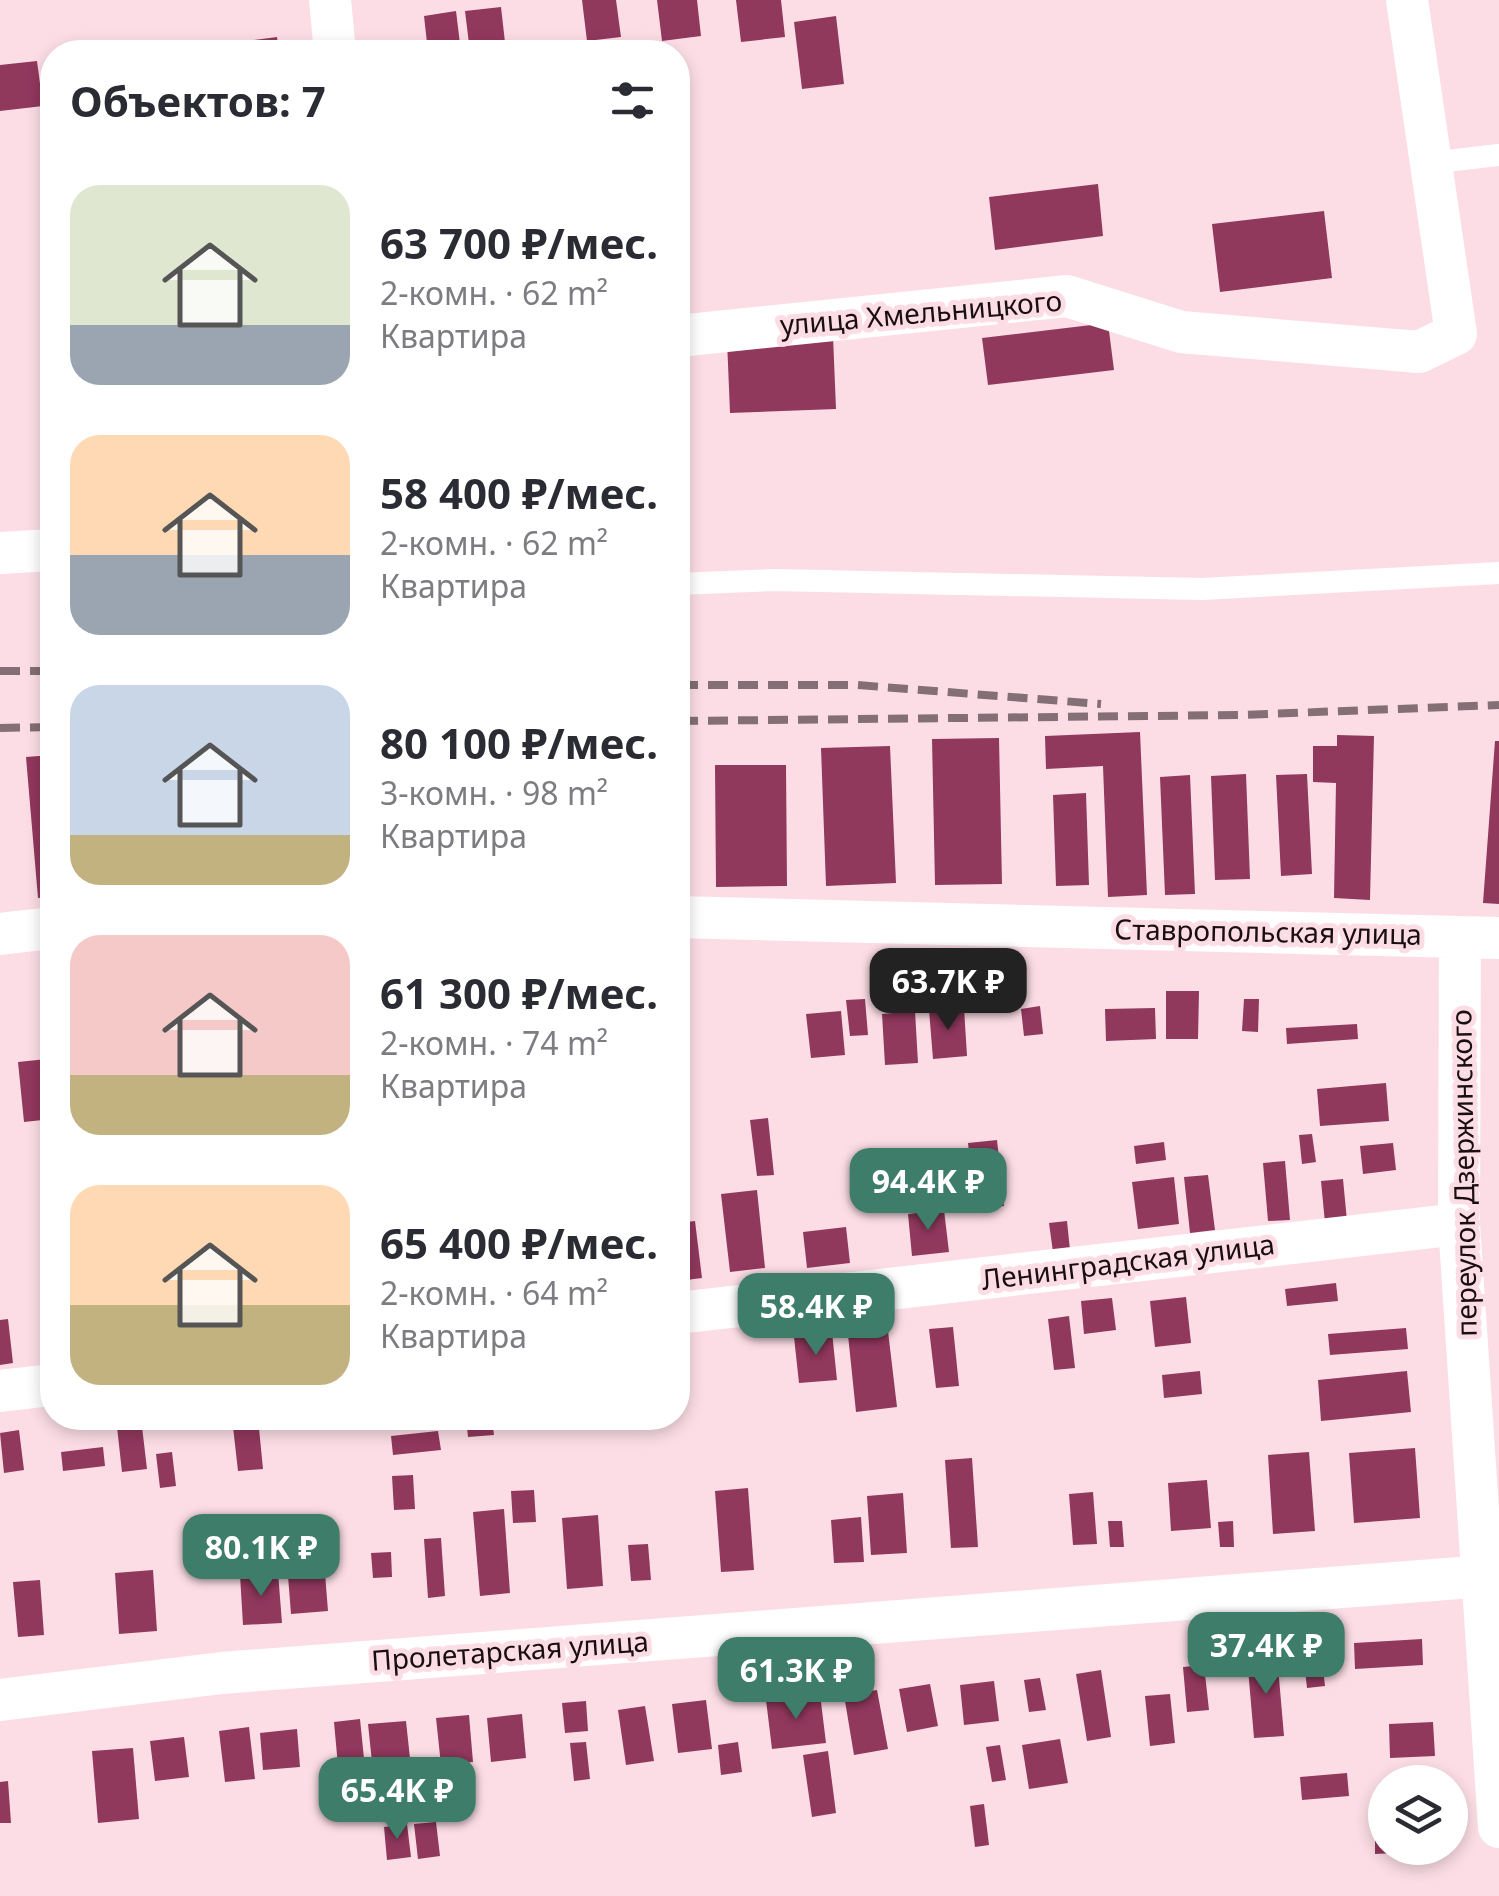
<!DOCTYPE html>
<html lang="ru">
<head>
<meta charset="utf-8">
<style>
  :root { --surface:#fff; --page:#f7f7f7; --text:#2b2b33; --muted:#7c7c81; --accent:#3e7d69 }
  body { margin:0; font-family:"Noto Sans",sans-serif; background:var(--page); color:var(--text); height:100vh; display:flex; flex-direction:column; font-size:38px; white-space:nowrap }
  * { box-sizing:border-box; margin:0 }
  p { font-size:32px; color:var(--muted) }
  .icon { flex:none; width:55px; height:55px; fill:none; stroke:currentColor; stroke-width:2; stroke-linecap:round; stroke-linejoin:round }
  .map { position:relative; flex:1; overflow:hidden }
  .details { position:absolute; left:40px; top:40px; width:650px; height:1390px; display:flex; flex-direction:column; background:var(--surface); border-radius:40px; box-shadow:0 5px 15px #0003 }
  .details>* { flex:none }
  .fabs { position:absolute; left:1368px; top:1765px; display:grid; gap:20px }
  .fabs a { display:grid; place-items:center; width:100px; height:100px; border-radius:50%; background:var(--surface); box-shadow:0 5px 15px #0003; font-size:50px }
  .price { position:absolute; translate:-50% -85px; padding:0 22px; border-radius:20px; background:var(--accent); color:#fff; font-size:32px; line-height:65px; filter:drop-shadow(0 2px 5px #0008) }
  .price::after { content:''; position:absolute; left:50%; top:60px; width:30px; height:22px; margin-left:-15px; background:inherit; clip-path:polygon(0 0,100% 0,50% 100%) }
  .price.on { background:#222; color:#fff }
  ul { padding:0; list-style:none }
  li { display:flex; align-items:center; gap:30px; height:250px; padding:0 30px }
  li span { display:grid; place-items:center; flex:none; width:280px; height:200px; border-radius:30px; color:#555 }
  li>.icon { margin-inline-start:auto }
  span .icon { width:120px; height:120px; fill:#fffc; stroke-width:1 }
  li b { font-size:42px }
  h2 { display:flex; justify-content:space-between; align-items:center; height:120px; padding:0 30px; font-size:42px }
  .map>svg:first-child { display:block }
</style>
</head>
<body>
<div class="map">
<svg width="1499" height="1896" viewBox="0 0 1499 1896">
  <rect width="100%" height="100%" fill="#fcdde6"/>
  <path fill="#91385d" d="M582 0H616L621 37 587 41Z
    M657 0H697L701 36 662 41Z
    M736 0H781L785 37 741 42Z
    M501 7 506 51 470 52 465 11Z
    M456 11 461 52H428L424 16Z
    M836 16 844 84 802 89 794 22Z
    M277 37 279 52H246L245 41Z
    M37 61 43 106 0 111V65Z
    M1098 184 1103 236 995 250 989 197Z
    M1324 211 1332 278 1220 292 1212 224Z
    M1108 323 1114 370 988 385 982 338Z
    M833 336 836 409 730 413 727 340Z
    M44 421H52V488L47 489Z
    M1140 732 1147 895 1108 897 1103 766 1046 769 1045 736Z
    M1337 735 1374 736 1370 900 1334 898 1336 783 1313 782V746H1337Z
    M999 738 1002 884 935 885 932 739Z
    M1495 741H1499V904L1483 903Z
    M890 746 896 883 826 886 821 748Z
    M52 755V897L38 898 26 757Z
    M715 765H786L787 886 716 887Z
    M1246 774 1250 879 1215 880 1211 776Z
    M1307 774 1312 874 1281 876 1276 775Z
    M1190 775 1195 894 1165 895 1160 777Z
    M1086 793 1089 885 1056 886 1053 795Z
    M1166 991H1199L1198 1039H1166Z
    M865 999 868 1035 850 1036 846 1000Z
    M1244 999H1259L1258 1032 1242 1031Z
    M1040 1006 1043 1034 1024 1036 1021 1009Z
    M964 1008 967 1056 933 1059 929 1010Z
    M1155 1008 1156 1039 1106 1041 1105 1009Z
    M841 1011 845 1055 811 1058 806 1014Z
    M915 1011 918 1063 885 1065 882 1014Z
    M1357 1024 1358 1039 1287 1044 1286 1028Z
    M47 1059 52 1119 24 1122 18 1062Z
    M1386 1083 1389 1121 1320 1126 1317 1089Z
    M768 1118 774 1175 757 1176 750 1120Z
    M1312 1134 1316 1162 1302 1164 1299 1135Z
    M997 1140 1004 1206 975 1209 968 1143Z
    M1164 1142 1166 1160 1136 1164 1134 1146Z
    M1393 1143 1396 1170 1363 1174 1360 1146Z
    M1285 1161 1290 1220 1268 1221 1263 1163Z
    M1208 1175 1215 1230 1190 1233 1184 1177Z
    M1174 1177 1179 1224 1138 1229 1132 1182Z
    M1343 1179 1347 1221 1325 1223 1321 1181Z
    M757 1190 765 1268 730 1272 721 1194Z
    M944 1210 949 1252 912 1256 908 1214Z
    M695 1221 702 1278 678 1281V1223Z
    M1067 1221 1070 1250 1053 1252 1049 1223Z
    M846 1227 850 1263 807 1268 803 1232Z
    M1336 1283 1338 1301 1287 1306 1285 1289Z
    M1186 1297 1191 1343 1155 1347 1150 1301Z
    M1112 1298 1116 1330 1084 1334 1081 1301Z
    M1069 1316 1075 1368 1054 1370 1048 1319Z
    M8 1319 13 1363 0 1365V1320Z
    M953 1327 959 1386 936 1388 929 1329Z
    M1406 1328 1408 1349 1330 1355 1328 1334Z
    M888 1331 897 1407 856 1412 848 1335Z
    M832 1332 837 1380 799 1383 794 1337Z
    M1200 1371 1202 1394 1164 1398 1162 1375Z
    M1407 1371 1411 1412 1321 1421 1318 1380Z
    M116 1418H141L147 1469 122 1472Z
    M232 1418H258L263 1469 238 1471Z
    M466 1418H492L494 1435 468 1437Z
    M19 1430 24 1470 4 1473 0 1433Z
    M438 1431 441 1450 393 1455 391 1436Z
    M103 1447 105 1466 63 1471 61 1452Z
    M1415 1448 1420 1518 1354 1523 1349 1453Z
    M172 1452 176 1486 160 1488 156 1454Z
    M1309 1452 1315 1531 1273 1534 1268 1455Z
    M972 1458 978 1547 951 1548 945 1460Z
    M413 1475 415 1509 394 1510 392 1476Z
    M1207 1480 1211 1528 1171 1531 1168 1483Z
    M748 1488 754 1570 721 1572 715 1491Z
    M534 1490 536 1522 513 1523 511 1491Z
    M1093 1492 1097 1544 1073 1545 1069 1494Z
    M903 1493 907 1553 871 1555 867 1496Z
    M504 1509 510 1593 480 1596 473 1512Z
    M598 1515 603 1586 567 1589 562 1518Z
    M861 1517 864 1562 834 1563 831 1520Z
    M1108 1521H1122L1124 1547H1110Z
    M1233 1521 1234 1547H1220L1218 1522Z
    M322 1536 328 1611 291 1614 285 1538Z
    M441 1538 445 1596 428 1598 424 1539Z
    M648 1544 651 1580 631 1581 628 1545Z
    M391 1552 392 1577 373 1578 371 1553Z
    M153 1570 157 1631 119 1634 115 1573Z
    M278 1572 282 1623 243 1625 240 1575Z
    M40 1580 44 1635 18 1637 13 1582Z
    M1422 1639 1423 1665 1355 1669 1354 1643Z
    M1320 1641 1325 1686 1307 1688 1302 1643Z
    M1277 1655 1284 1736 1254 1738 1247 1657Z
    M1204 1665 1209 1710 1187 1712 1183 1667Z
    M1101 1670 1111 1737 1087 1741 1076 1674Z
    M1040 1678 1046 1710 1029 1712 1024 1680Z
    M994 1681 999 1721 964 1725 960 1685Z
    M930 1684 938 1726 907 1732 899 1689Z
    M877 1690 888 1749 854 1755 844 1695Z
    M820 1694 826 1743 772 1749 766 1700Z
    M1170 1694 1175 1743 1150 1746 1145 1696Z
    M706 1700 712 1749 678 1753 672 1704Z
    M586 1701 588 1731 565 1733 562 1703Z
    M645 1706 654 1761 626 1765 618 1710Z
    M522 1714 526 1758 491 1762 487 1718Z
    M469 1715 473 1762 441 1765 436 1718Z
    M360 1719 369 1808 342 1810 334 1722Z
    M406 1721 412 1777 374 1781 368 1724Z
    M1433 1722 1435 1756 1390 1758 1389 1724Z
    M249 1727 255 1779 225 1782 219 1731Z
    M297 1729 300 1767 263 1770 260 1733Z
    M184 1737 189 1777 155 1781 150 1741Z
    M1060 1739 1068 1783 1029 1789 1022 1745Z
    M586 1742 590 1779 574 1781 570 1743Z
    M738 1742 742 1772 721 1775 718 1745Z
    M1000 1745 1006 1780 992 1782 986 1747Z
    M133 1748 139 1819 98 1823 92 1751Z
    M828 1751 836 1813 812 1817 803 1755Z
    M1347 1773 1349 1796 1302 1800 1300 1777Z
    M8 1781 11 1823H0V1782Z
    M984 1804 989 1845 975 1847 970 1806Z
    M436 1822 440 1856 418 1859 414 1824Z
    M1385 1822V1848H1441V1851L1375 1854V1823Z
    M407 1824 411 1857 387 1860 384 1827Z"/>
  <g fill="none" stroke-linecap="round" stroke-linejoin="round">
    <path stroke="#fff" stroke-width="22" d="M1429 163 1499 155
      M678 584 774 580 1202 589 1499 573"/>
    <path stroke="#fff" stroke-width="42" d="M330 0 335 52
      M678 336 1067 296 1181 332 1419 352 1456 334 1407 0
      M0 553 52 550
      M678 917 1499 938
      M0 934 52 928
      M1460 937 1459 1224 1499 1827
      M678 1313 1459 1224
      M0 1391 52 1385
      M0 1700 222 1673 1499 1575"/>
    <path stroke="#836f75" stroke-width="8" stroke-dasharray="20 10" stroke-linecap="butt" d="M0 671H52
      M678 685H857L1101 704
      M678 721 1240 715 1499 705
      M0 728 52 727"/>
  </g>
  <g text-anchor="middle" stroke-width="10" stroke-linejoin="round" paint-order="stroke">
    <g font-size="28" fill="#190f12" stroke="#fcdde6">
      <text transform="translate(921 313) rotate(-5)" y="10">улица Хмельницкого</text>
      <text transform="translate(1268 932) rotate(1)" y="10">Ставропольская улица</text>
      <text transform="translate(1464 1173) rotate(-91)" y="10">переулок Дзержинского</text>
      <text transform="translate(1128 1262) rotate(-7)" y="10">Ленинградская улица</text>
      <text transform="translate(510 1651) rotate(-4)" y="10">Пролетарская улица</text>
    </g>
  </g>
</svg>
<div class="fabs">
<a><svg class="icon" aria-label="layers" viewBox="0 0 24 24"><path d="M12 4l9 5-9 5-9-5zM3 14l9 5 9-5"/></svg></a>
</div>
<b class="price on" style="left:948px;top:1033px">63.7K ₽</b>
<b class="price" style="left:928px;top:1233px">94.4K ₽</b>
<b class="price" style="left:816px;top:1358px">58.4K ₽</b>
<b class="price" style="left:261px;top:1599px">80.1K ₽</b>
<b class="price" style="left:1266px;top:1697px">37.4K ₽</b>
<b class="price" style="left:796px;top:1722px">61.3K ₽</b>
<b class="price" style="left:397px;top:1842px">65.4K ₽</b>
<section class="details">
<h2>Объектов: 7<svg class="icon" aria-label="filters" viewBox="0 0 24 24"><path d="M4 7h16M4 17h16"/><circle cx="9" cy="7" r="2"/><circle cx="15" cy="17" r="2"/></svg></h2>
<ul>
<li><span style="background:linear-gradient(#dfe7d0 70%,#9aa5b1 0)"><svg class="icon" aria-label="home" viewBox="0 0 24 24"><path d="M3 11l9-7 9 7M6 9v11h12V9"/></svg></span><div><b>63 700 ₽/мес.</b><p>2-комн. · 62 m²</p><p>Квартира</p></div></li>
<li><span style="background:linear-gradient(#ffd9b3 60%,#9aa5b1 0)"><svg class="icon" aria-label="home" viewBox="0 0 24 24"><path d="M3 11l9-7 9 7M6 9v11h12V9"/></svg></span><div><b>58 400 ₽/мес.</b><p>2-комн. · 62 m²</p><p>Квартира</p></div></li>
<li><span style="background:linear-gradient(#c9d6e8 75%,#c2b280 0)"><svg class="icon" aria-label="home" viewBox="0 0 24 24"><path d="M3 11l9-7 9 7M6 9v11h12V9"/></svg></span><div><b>80 100 ₽/мес.</b><p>3-комн. · 98 m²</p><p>Квартира</p></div></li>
<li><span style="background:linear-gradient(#f6c9c9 70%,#c2b280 0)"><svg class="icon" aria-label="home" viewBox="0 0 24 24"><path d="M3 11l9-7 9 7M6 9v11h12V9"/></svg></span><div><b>61 300 ₽/мес.</b><p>2-комн. · 74 m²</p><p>Квартира</p></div></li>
<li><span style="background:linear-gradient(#ffd9b3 60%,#c2b280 0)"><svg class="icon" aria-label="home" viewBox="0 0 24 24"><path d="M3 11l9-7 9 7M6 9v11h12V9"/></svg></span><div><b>65 400 ₽/мес.</b><p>2-комн. · 64 m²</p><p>Квартира</p></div></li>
</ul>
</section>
</div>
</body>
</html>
